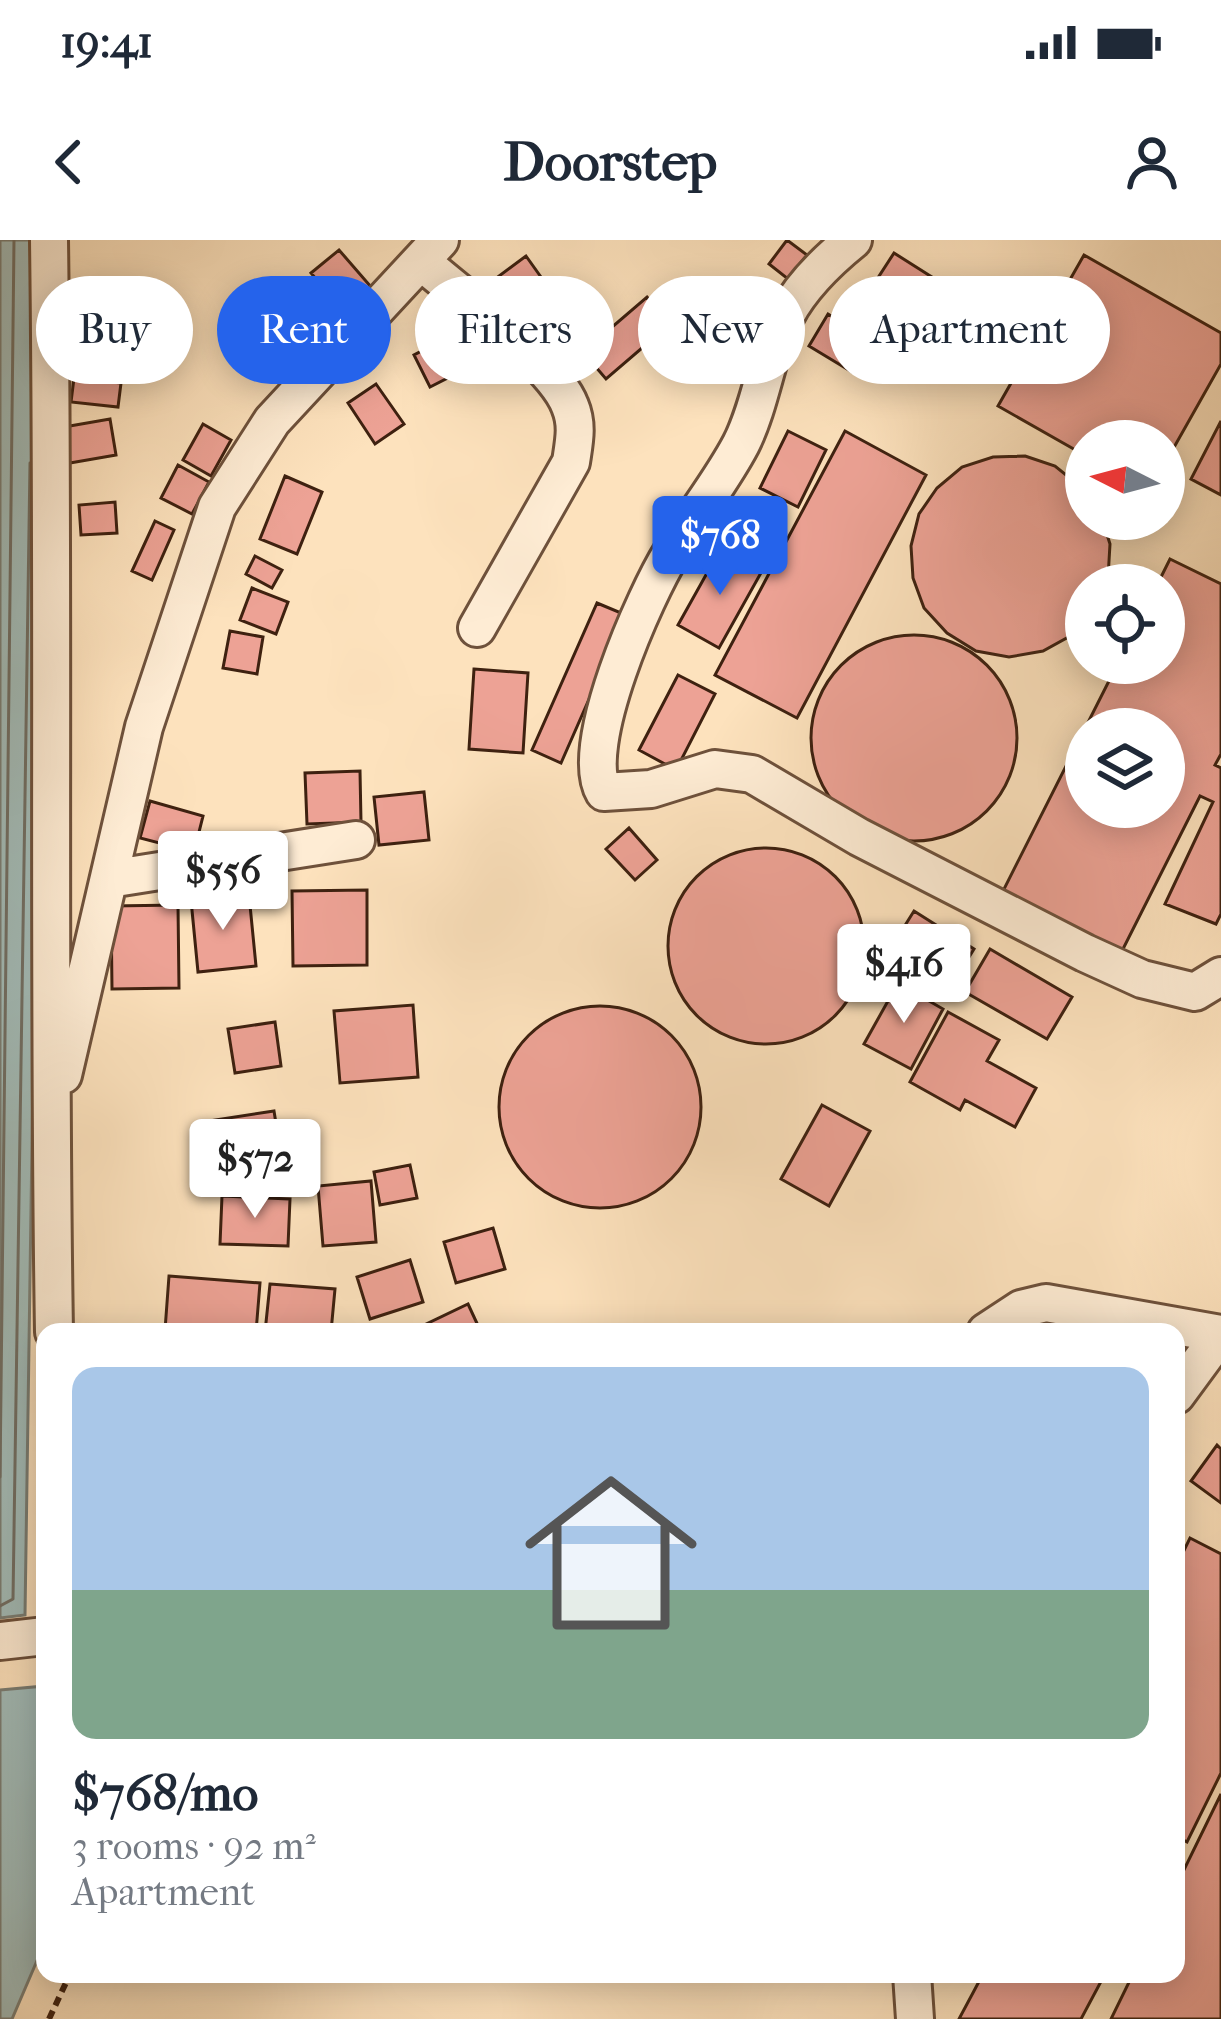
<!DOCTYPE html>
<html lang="en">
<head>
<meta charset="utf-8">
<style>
  :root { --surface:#fff; --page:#f2f2f3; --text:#1f2937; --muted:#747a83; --line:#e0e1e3; --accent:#2563eb }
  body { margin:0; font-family:"IM FELL French Canon",serif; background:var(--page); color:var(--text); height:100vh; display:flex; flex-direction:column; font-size:45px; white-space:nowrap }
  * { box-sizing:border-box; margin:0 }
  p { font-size:39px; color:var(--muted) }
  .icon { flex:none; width:66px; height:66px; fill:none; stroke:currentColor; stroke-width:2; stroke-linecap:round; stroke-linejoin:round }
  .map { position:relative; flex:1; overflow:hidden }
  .sheet { position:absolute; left:36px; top:1083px; width:1149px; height:660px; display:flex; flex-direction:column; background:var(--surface); border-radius:24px; box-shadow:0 6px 30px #0003 }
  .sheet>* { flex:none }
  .banner { position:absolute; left:36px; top:36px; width:1149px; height:108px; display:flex; gap:24px }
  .needle { width:78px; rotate:276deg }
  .tools { position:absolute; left:1065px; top:180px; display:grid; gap:24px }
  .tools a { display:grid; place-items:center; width:120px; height:120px; border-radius:50%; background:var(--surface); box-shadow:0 6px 30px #0003; font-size:60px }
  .price { position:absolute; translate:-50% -102px; padding:0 27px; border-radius:12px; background:#fff; color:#222; font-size:39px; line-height:78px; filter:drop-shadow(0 3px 6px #0008) }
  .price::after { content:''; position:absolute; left:50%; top:72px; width:36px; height:27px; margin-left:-18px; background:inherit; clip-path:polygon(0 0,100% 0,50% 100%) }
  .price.current { background:var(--accent); color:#fff }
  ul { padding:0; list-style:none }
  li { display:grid; align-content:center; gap:24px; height:636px; padding:0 36px }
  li+li { border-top:3px solid var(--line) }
  li span { display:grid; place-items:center; height:372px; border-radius:24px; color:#555 }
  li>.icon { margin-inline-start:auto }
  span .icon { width:216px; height:216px; fill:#fffc; stroke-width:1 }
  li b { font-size:51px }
  .chip { padding:0 42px; border-radius:54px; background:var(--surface); box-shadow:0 6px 30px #0003; font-size:42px; line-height:108px }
  .chip.current { background:var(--accent); color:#fff }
  .status { display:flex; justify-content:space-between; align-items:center; height:84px; padding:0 60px; background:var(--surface); direction:ltr }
  .status svg { height:33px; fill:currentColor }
  header { display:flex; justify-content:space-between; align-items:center; height:156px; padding:0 36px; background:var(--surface); font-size:54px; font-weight:800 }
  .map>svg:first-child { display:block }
</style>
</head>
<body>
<div class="status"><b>19:41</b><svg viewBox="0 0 49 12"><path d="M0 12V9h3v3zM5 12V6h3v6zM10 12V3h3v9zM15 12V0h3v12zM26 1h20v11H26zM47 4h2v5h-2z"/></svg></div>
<header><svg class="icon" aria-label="back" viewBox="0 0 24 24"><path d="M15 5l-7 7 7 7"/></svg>Doorstep<svg class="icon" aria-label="person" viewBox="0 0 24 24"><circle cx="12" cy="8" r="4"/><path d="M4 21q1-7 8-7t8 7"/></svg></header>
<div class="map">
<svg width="1221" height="1779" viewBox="0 0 1221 1779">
  <rect width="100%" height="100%" fill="#fde2bd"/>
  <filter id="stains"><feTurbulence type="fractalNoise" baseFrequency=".00167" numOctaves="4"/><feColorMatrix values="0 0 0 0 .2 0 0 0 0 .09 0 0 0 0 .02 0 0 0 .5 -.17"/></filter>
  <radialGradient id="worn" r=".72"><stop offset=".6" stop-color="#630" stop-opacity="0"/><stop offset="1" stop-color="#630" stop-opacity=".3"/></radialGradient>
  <path fill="#a2bcb9" stroke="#7a7e75" stroke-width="3" d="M0 0H41L45 25 25 1375 0 1378Z
    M45 1446V1702L12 1779H0V1450Z"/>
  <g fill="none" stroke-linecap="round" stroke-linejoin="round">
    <path stroke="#706e64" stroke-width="3" d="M0 1237 14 0
      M0 1366 13 1359 30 223"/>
  </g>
  <path fill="#eda295" stroke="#3e2110" stroke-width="3" fill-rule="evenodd" d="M787 0 807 15 788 39 769 24Z
    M339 10 372 48 344 72 311 33Z
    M894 13 965 58 930 113 859 67Z
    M1084 15 1221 93V124L1164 225V201H1086V216L998 166Z
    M526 16 553 54 519 80 491 42Z
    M80 47 118 49 117 76 79 75Z
    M647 57 670 84 606 139 583 112Z
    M276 62 318 99 290 131 247 94Z
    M828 74 871 101 852 132 809 106Z
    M72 83 101 84 100 121 71 120Z
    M462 90 479 122 430 147 414 115Z
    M713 100 744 110 734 141 702 131Z
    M74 138 121 143 118 167 71 162Z
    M376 144 404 184 375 204 348 163Z
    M110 179 116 215 70 223 64 187Z
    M1221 181V255L1191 239Z
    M203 184 231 200 211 236 183 220Z
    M788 191 826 210 798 267 760 248Z
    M845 191 926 235 797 478 715 435Z
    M1025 216 1055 226 1086 251V279H1102L1110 304 1108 338 1105 345H1086V379L1072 395 1043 411 1009 417 976 411 947 393 924 368 913 338 911 306 919 274 937 248 962 227 993 217Z
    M178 225 209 242 192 274 161 258Z
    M285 236 322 252 297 314 260 299Z
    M115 262 117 293 81 295 79 265Z
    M155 281 174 290 152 340 132 331Z
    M721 308 762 331 719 408 678 385Z
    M255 316 282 330 272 348 246 334Z
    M1170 319 1221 344V514L1215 525 1221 528V674L1216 684 1165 664 1213 562 1200 556 1121 713 1002 653 1118 423H1164V345H1157ZM1086 489H1164V567H1086Z
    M252 348 288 362 276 394 240 380Z
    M597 363 626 375 561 523 532 510Z
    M230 391 263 397 257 434 223 428Z
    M811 498a103 103 0 1 1 206 0a103 103 0 1 1-206 0Z
    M474 429 528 433 523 513 469 509Z
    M678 435 715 454 676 530 639 510Z
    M360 531 361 582 307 584 305 533Z
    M424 552 429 600 379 605 374 557Z
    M150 561 203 576 194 612 140 598Z
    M629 588 657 620 635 640 606 609Z
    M668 706a98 98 0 1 1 196 0a98 98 0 1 1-196 0Z
    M367 650V725L293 726 292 651Z
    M249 655 256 726 198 732 191 660Z
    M178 665 179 748 112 749 111 666Z
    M914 671 974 709 950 748 889 711Z
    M990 709 1072 757 1047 799 965 752Z
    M898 743 943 769 911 829 864 804Z
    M413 765 418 837 340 843 334 771Z
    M499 867a101 101 0 1 1 202 0a101 101 0 1 1-202 0Z
    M948 772 999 800 987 821 1036 848 1015 887 965 860 960 870 910 842Z
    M275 782 281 826 235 833 228 789Z
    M822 865 870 891 829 966 781 939Z
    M274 871 283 927 217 938 209 881Z
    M410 925 417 958 380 965 374 932Z
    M371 941 376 1002 323 1006 318 946Z
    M222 956 290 959 288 1006 220 1004Z
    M493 988 505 1029 456 1043 444 1002Z
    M410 1020 423 1062 370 1079 357 1037Z
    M169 1036 260 1043 256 1092 165 1090Z
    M270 1044 335 1049 331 1092H265Z
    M468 1064 481 1092H420L418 1088Z
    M1217 1205 1221 1209V1263L1191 1241Z
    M1190 1298 1221 1314V1533L1187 1602 1176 1596V1327Z
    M1221 1554V1779H1111L1133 1734H1176V1646Z
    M983 1734H1105L1081 1779H959Z"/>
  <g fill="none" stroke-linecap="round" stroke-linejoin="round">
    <g stroke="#6e513b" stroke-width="42">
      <path id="minor" d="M49 0C54 364 48 728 54 1092
        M853 0C827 21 802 45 786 75 767 110 762 162 741 204 721 242 694 275 672 312 645 355 577 508 604 552L651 549 715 529 752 534 859 597 1085 713 1142 739 1195 752 1221 736
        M421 21C458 54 554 123 570 166 578 185 574 202 571 222L477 388
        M109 639 356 600
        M63 835 144 487 217 267 272 181 440 0
        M986 1092 1021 1069 1046 1063 1221 1094
        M1176 1155 1221 1094
        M0 1401 45 1396
        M912 1734 915 1779"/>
    </g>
    <path stroke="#3e2110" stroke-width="6" stroke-dasharray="9 6" stroke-linecap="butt" d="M49 1779 70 1734"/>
    <use href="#minor" stroke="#feecd4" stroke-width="36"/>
  </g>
  <rect width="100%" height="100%" filter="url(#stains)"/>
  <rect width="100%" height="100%" fill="url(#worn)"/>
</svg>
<div class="tools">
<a><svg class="needle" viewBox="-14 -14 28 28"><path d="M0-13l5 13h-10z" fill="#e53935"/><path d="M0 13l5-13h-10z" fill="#747a83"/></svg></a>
<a><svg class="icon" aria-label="locate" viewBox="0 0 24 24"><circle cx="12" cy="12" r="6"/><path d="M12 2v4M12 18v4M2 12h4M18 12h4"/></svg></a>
<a><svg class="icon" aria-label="layers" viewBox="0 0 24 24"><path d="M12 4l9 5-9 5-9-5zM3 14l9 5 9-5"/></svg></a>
</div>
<b class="price current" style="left:720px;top:358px">$768</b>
<b class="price" style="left:223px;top:693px">$556</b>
<b class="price" style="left:904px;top:786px">$416</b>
<b class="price" style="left:255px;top:981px">$572</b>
<div class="banner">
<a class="chip">Buy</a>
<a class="chip current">Rent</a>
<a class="chip">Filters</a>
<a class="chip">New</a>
<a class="chip">Apartment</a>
</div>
<section class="sheet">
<ul>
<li><span style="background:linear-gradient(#a9c7e8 60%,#7fa58c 0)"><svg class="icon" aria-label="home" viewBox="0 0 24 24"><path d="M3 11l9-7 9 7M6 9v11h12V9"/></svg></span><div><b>$768/mo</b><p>3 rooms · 92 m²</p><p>Apartment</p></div></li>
</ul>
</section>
</div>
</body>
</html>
